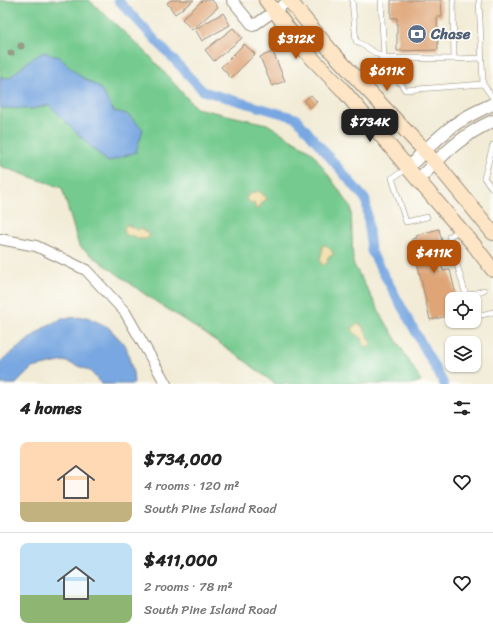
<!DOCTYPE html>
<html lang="en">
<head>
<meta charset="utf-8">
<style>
  :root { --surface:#fff; --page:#f2f2f2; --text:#222; --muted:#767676; --line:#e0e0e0; --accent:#b45309 }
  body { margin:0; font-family:Sriracha,sans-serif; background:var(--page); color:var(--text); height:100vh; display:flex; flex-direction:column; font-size:15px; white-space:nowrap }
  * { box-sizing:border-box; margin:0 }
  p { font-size:13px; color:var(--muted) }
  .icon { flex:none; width:22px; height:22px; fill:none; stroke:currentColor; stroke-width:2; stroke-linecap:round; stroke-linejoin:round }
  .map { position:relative; height:384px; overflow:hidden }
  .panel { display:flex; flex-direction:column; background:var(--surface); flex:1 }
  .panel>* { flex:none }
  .buttons { position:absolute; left:445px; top:292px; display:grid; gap:8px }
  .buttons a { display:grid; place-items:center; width:36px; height:36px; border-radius:8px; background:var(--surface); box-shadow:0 1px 3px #0004; font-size:20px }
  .price { position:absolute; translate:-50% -34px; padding:0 9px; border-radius:8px; background:var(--accent); color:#fff; font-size:13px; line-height:26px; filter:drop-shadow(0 1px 2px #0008) }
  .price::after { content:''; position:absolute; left:50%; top:24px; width:12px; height:9px; margin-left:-6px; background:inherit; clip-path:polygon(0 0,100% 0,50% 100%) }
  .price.on { background:#222; color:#fff }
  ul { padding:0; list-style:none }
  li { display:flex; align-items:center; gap:12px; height:100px; padding:0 20px }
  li+li { border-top:1px solid var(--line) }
  li span { display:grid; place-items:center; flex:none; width:112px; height:80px; border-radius:8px; color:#555 }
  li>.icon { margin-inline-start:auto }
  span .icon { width:48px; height:48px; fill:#fffc; stroke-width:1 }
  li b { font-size:17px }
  h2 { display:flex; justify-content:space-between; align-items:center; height:48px; padding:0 20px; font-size:17px }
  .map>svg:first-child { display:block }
</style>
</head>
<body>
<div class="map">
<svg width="493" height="384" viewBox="0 0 493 384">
  <rect width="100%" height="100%" fill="#fdfcf7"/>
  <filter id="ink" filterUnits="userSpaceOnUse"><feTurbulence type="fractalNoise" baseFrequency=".025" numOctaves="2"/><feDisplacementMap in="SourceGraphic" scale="8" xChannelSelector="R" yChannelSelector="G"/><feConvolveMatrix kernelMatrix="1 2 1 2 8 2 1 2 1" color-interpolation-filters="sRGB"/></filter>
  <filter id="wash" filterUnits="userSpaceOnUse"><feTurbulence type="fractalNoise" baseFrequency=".012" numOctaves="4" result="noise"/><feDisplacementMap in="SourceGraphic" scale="16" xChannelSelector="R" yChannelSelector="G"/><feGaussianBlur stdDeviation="0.9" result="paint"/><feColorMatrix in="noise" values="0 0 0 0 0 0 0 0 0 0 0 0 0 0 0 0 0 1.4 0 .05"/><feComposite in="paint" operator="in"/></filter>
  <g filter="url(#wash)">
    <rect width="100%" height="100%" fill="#f2ecd7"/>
    <path fill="#74ca8f" stroke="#587a56" d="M0 0H89L147 53 196 108 267 124 312 152 351 207 353 263 382 316 421 381 411 384H275L236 354 146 295 79 246 62 188 0 166Z"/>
    <path fill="#eeda9e" stroke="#94825e" d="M258 191 260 192 267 198 266 200 262 202 260 207 256 209 254 203 249 202 246 199 248 195Z
      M126 225H128L137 230 142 228 145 232 148 233 149 237 146 239H139L134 236C129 236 126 236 124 231L125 226Z
      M325 245C328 246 333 251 333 255L328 257 327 263 324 265 321 264 320 259 322 253V246Z
      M358 324 362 326 371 342 372 344 370 346 368 347C362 345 364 342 362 338 355 335 347 328 358 324Z"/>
    <path fill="#78a7e1" stroke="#5a6880" d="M44 52 59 57 80 76 100 88 114 111 127 114 143 129 136 152 108 162 89 145 49 105 32 109 0 108V77L9 78 30 60Z
      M87 317 108 327 126 346 133 373 134 384H102L89 370 64 361 32 368 16 384H0V362L46 326 64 318Z"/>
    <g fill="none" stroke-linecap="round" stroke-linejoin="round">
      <path stroke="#78a7e1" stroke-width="9" d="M118 0 203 91 296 118 366 200 371 251 444 384"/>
    </g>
    <g id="blocks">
      <path fill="#dfa577" d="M171 0H194L175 14 167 3Z
        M203 0H212L218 7 192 30 182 19Z
        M391 0H441L442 17H437L438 50 397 51V18H391Z
        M223 13 230 25 202 41 195 29Z
        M233 28 242 38 214 61 205 50Z
        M244 44 255 54 231 78 221 67Z
        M273 52 285 81 272 86 260 57Z
        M311 95 317 102 310 108 304 101Z
        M439 229 447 263 441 264 443 271 450 270 457 299H452V315L430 320 412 239 417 238 416 235Z"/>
    </g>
  </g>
  <g filter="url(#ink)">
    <use href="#blocks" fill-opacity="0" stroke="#968b7a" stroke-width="1"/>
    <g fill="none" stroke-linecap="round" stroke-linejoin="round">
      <g stroke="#968b7a" stroke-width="6">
        <path id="service" d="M352 0 356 41 384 58 454 59 453 0
          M384 58 405 90 483 84 479 0
          M454 59 482 58
          M357 78 384 58 381 0
          M483 84 493 98
          M493 145 484 178 493 189
          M407 169 392 178 406 222 427 217
          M459 230 449 237 467 299
          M466 296 484 290
          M474 317 493 312"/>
      </g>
      <g stroke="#968b7a" stroke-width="12">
        <path id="minor" d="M232 0 253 26 290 0
          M0 239 36 246 86 270 125 312 166 384"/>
      </g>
      <g stroke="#968b7a" stroke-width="14">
        <path id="tertiary" d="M408 168C421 154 434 141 449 129 462 118 478 111 493 104
          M418 180C440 157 463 134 493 121"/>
      </g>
      <g stroke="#968b7a" stroke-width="16">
        <path id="secondary" d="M266 0 306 52 342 89 359 109 418 180 474 245 493 270
          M289 0 331 51 435 162 493 233"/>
      </g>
      <use href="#service" stroke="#fff" stroke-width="5"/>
      <use href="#minor" stroke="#fff" stroke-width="10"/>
      <use href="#tertiary" stroke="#fff" stroke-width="12"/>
      <use href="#secondary" stroke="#fde5c5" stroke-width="14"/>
    </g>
    <g fill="#979c84">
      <circle cx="21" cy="46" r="3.5"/>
      <circle cx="11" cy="53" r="3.5"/>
    </g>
  </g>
  <defs>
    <g id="bank-disc" transform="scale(1)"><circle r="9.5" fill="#5c6f8a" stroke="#fdfcf7"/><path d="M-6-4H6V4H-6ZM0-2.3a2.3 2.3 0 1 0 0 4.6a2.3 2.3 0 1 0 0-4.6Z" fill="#fff"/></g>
  </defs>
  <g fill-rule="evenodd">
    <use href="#bank-disc" x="417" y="34"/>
  </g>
  <g text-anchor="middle" stroke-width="3.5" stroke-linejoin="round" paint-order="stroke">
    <g font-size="15" font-weight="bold" fill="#4e5e75" stroke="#fdfcf7" text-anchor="start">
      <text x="431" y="39">Chase</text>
    </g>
  </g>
</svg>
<div class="buttons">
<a><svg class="icon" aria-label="locate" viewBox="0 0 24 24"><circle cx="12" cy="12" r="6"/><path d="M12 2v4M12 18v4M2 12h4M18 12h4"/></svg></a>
<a><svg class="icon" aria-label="layers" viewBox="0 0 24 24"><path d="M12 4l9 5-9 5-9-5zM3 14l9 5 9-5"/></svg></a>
</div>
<b class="price" style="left:296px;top:60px">$312K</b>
<b class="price" style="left:387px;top:92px">$611K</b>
<b class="price on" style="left:370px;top:143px">$734K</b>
<b class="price" style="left:434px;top:274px">$411K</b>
</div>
<section class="panel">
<h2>4 homes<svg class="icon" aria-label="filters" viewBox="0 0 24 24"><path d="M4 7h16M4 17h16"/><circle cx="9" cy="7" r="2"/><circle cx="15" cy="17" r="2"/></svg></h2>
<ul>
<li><span style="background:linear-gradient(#ffd9b3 75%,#c2b280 0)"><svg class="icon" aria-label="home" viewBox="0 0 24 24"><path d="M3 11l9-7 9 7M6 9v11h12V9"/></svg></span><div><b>$734,000</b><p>4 rooms · 120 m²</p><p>South Pine Island Road</p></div><svg class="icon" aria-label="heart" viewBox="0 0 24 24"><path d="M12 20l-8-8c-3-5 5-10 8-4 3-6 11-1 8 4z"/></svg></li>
<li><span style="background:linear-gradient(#bfe0f5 65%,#8fb573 0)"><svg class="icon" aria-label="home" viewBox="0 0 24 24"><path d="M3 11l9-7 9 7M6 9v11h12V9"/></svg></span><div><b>$411,000</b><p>2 rooms · 78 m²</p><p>South Pine Island Road</p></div><svg class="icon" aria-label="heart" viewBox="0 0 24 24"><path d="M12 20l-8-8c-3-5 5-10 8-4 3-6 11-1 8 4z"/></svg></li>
</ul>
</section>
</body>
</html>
